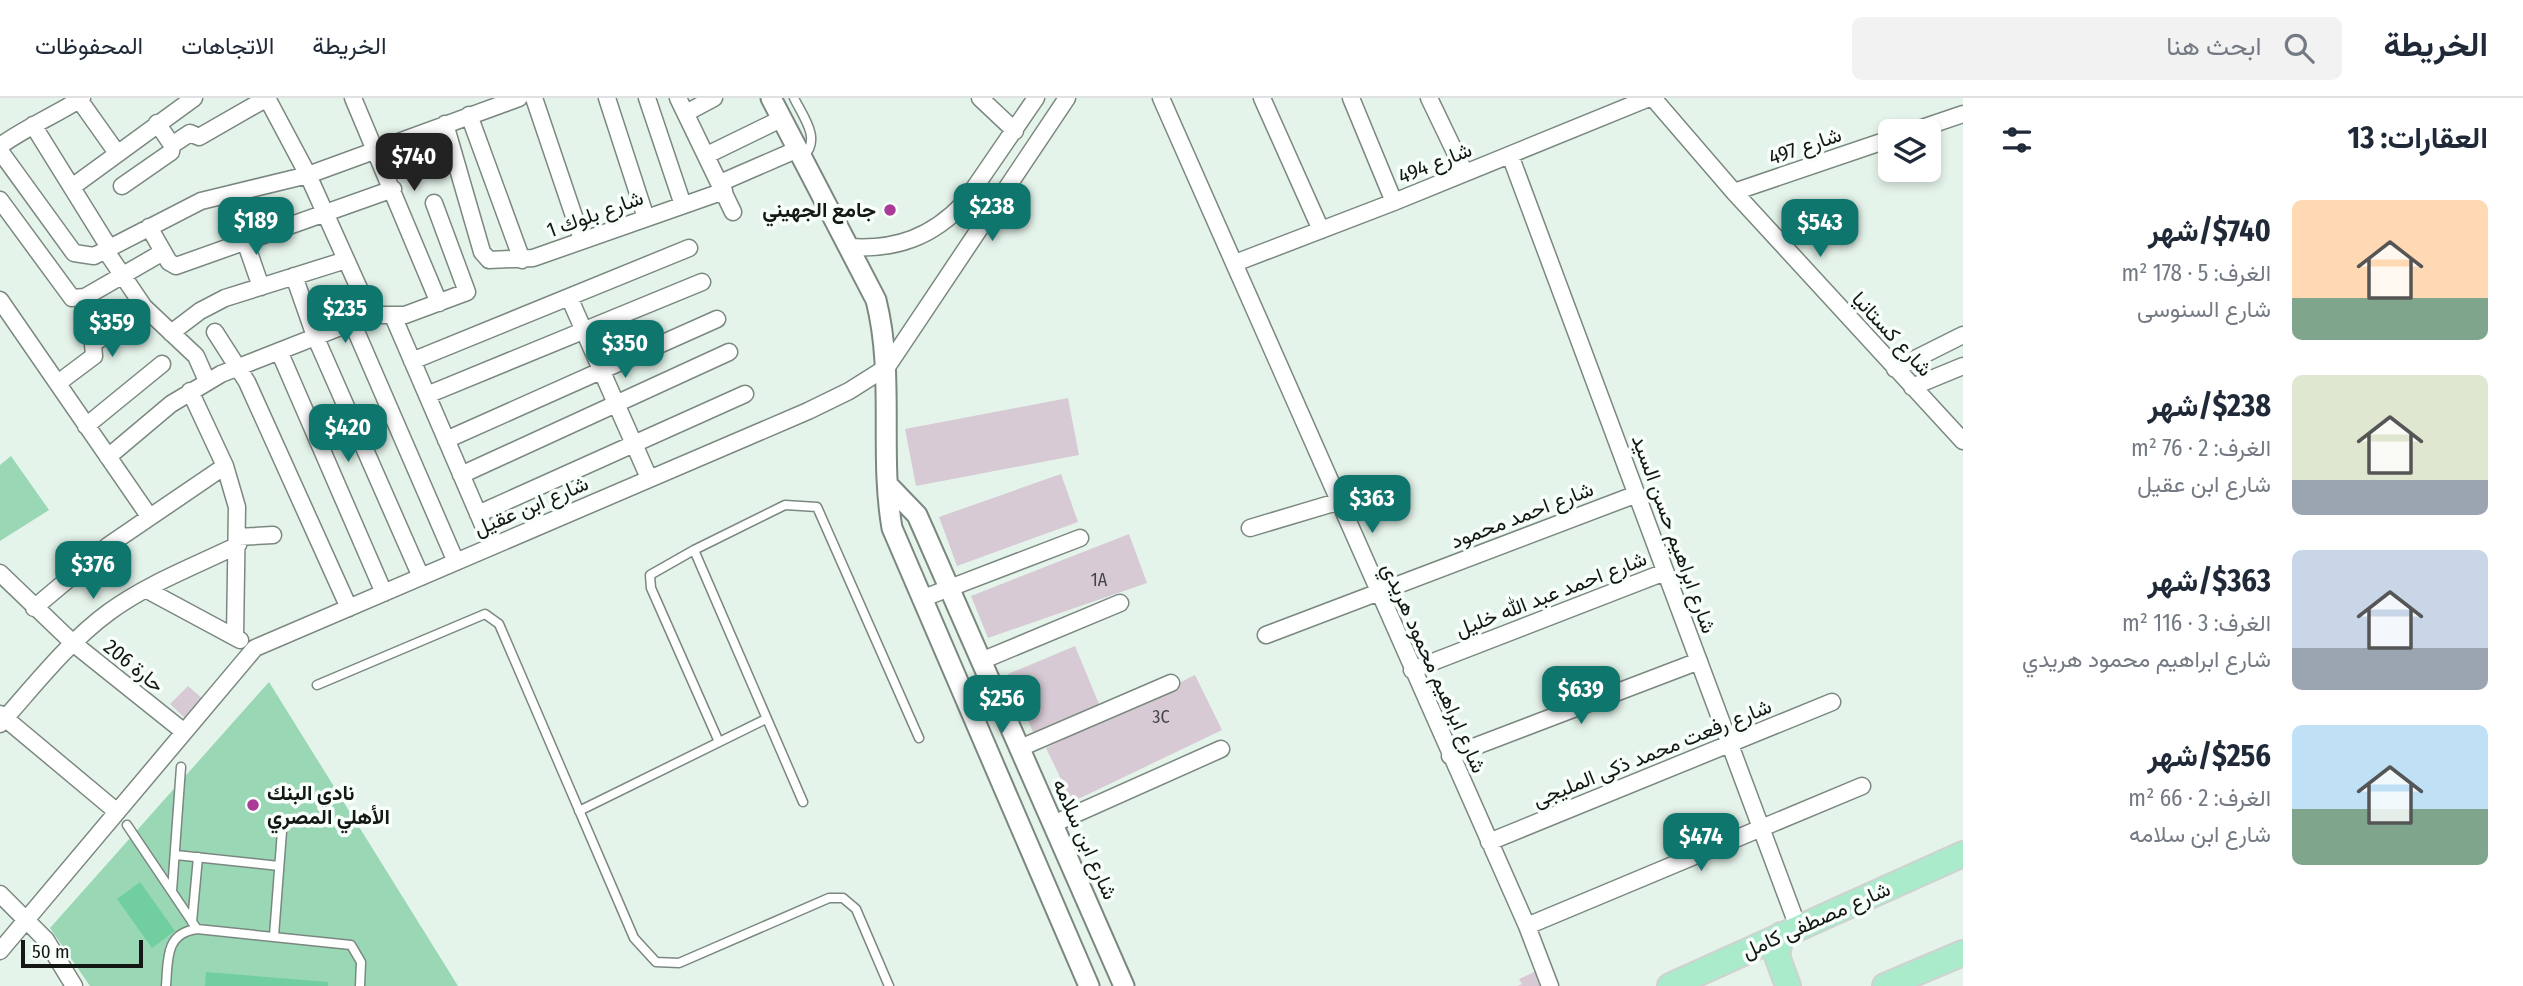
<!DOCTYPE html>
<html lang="ar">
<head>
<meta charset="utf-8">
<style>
  :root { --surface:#fff; --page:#f2f2f3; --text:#1f2937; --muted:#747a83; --line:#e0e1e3; --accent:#0f766e }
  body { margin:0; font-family:"Fira Sans Condensed",Vazirmatn,sans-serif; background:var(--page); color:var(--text); direction:rtl; height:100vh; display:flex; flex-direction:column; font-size:26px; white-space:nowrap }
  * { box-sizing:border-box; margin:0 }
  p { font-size:23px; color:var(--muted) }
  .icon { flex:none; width:38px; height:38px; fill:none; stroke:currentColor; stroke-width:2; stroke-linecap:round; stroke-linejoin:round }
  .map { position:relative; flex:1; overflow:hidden; direction:ltr }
  .side { display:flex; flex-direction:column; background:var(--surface); width:560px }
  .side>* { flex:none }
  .fabs { position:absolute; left:1878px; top:21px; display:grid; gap:14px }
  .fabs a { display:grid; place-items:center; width:63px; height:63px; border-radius:10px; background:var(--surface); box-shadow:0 4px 10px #0003; font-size:35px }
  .scale { position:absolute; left:21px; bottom:18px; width:122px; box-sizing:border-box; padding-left:7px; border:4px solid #131815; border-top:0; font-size:19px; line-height:24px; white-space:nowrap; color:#131815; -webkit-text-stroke:5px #f8fffb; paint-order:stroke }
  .price { position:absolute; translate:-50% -60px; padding:0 16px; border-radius:14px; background:var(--accent); color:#fff; font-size:23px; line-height:46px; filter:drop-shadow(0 2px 4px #0008) }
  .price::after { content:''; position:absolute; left:50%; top:42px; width:21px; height:16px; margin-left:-10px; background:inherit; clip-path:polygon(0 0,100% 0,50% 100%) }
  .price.on { background:#222; color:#fff }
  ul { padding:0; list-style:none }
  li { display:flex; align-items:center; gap:21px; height:175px; padding:0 35px }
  li span { display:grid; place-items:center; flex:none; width:196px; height:140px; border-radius:10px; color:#555 }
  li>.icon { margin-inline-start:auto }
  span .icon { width:84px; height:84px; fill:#fffc; stroke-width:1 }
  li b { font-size:30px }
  h2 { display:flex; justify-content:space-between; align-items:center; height:84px; padding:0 35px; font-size:30px }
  header { display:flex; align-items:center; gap:42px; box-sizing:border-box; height:98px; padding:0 35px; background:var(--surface); border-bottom:2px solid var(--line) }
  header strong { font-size:33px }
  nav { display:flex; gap:38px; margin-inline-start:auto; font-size:24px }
  .search { width:490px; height:63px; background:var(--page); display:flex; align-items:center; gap:18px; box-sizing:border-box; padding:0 24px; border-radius:10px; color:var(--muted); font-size:26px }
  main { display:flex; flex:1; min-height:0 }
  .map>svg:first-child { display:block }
</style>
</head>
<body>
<header>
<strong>الخريطة</strong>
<div class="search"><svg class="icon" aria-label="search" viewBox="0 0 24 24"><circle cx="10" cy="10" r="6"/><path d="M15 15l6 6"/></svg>ابحث هنا</div>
<nav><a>الخريطة</a><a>الاتجاهات</a><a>المحفوظات</a></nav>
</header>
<main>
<section class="side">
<h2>العقارات: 13<svg class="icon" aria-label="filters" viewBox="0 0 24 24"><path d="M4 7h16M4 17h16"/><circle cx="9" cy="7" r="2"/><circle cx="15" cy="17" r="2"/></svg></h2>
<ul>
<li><span style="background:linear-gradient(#ffd9b3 70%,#7fa58c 0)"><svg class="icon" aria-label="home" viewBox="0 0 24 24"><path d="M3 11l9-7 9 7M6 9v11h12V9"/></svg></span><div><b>$740/شهر</b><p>الغرف: 5 · 178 m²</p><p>شارع السنوسى</p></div></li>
<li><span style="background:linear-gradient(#dfe7d0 75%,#9aa5b1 0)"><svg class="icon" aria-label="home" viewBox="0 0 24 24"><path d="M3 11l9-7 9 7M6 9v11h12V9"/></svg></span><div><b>$238/شهر</b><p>الغرف: 2 · 76 m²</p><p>شارع ابن عقيل</p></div></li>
<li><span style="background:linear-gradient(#c9d6e8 70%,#9aa5b1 0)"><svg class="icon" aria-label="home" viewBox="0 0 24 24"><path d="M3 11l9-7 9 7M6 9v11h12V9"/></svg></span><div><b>$363/شهر</b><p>الغرف: 3 · 116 m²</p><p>شارع ابراهيم محمود هريدي</p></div></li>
<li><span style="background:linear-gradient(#bfe0f5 60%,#7fa58c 0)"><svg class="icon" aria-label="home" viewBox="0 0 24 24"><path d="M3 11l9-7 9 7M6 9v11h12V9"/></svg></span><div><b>$256/شهر</b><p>الغرف: 2 · 66 m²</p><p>شارع ابن سلامه</p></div></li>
</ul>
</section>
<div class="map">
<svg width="1963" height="888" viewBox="0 0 1963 888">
  <rect width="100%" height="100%" fill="#e5f4eb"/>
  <path fill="#99d7b5" d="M11 358 49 412 0 443V367Z
    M269 584 458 888H90L50 830Z"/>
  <path fill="#71cf9f" d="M140 784 175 833 152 850 117 801Z
    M206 874 328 884V888H205Z"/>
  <path fill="#d7cad4" d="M1068 300 1079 357 916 388 905 331Z
    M1061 376 1078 424 957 468 939 419Z
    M1129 436 1147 485 988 540 971 498Z
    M1075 548 1099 606 1033 634 1008 576Z
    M1195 577 1222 632 1072 704 1046 650Z
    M188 588 204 602 188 623 170 606Z
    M1536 873 1543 888H1517L1522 886 1519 881Z"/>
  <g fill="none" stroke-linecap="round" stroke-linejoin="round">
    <g stroke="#7b8880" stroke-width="11">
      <path id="service" d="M794 0C803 19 822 41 803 59
        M694 452 650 477 651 490 719 644
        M317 587 485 516 499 526 634 840 656 864 679 865 829 800H843L856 811 889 888
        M803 704 694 452 785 407 817 409 919 640
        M579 713 766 621
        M127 727 197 831
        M176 757 279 768
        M172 793 181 669
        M192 824 198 759
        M274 838 282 733
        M166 888C168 862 165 835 197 831L351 847 361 864 360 888"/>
    </g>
    <g stroke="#7b8880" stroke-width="19">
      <path id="minor" d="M78 0 117 55
        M267 0 308 77 371 217
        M353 0 439 205
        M534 0 582 142
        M607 0 646 120
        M647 0 683 107
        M678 0 733 114
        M980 0 1015 33
        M1161 0 1527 828 1550 888
        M1262 0 1321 132
        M1351 0 1394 104
        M1429 0 1465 75
        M1653 0 1734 94 1963 343
        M686 15 714 0
        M469 17 522 162
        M445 26 482 154 489 162 533 160 724 93
        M33 27 110 151
        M1913 33 1963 16
        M172 47 190 35 199 39 267 0
        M0 48C26 29 54 18 82 0
        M0 53 74 155 94 158 201 103 308 77 519 0
        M707 57 781 21
        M1510 57 1798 829
        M720 85 796 52
        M122 88 171 54 172 47 157 25
        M72 89 194 0
        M1734 94 1890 41
        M0 102 72 200 85 199 163 154
        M149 129 169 164 176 168 393 91
        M245 143 261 189
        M850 149C896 152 932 139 964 105L1036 0
        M106 153 144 209 196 258 207 283
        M1235 165 1394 104 1649 0
        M294 178 315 238 421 479
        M569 199 649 380
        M0 202 149 418
        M393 218 492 448
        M352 224 456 464
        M215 234 247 284 349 510
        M171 235 200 213 225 200 346 162
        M279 253 384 495
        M412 263 689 150
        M1895 271 1963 237
        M58 285 94 258 93 246 144 209
        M1912 289 1963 268
        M190 293 225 368 237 409 235 539
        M427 297 702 184
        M86 328 162 266
        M446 342 717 221
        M108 359 171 306 221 276 371 217H405L467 194 434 105
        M461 377 729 254
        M478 416 745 296
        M1250 430 1337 404
        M238 439 273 437
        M0 475 73 545 183 633
        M147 492 240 542
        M921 501 1080 440
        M34 510 109 447 225 368
        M1266 537 1637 396
        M981 563 1120 505
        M1412 572 1665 474
        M0 616 116 713
        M0 626C34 588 67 545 109 514 147 486 195 468 238 447
        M1020 650 1171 585
        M1450 658 1699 563
        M1053 726 1221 651
        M1489 744 1832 604
        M0 796 46 842 74 888
        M1527 828 1862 688
        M0 853 255 550 808 313 849 293 887 269 1067 0"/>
    </g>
    <g stroke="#7b8880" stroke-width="23">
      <path id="tertiary" d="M771 0 876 202C895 277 879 355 892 430L1089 888
        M890 389 917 417 925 435 1124 888"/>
    </g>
    <g stroke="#d0d1d0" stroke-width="28">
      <path id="primary" d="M1781 837 1777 858 1788 888
        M1670 888 1963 756
        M1885 888 1963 855"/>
    </g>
    <use href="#service" stroke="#fff" stroke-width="8"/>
    <use href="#minor" stroke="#fff" stroke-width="16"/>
    <use href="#tertiary" stroke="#fff" stroke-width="19"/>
    <use href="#primary" stroke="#a9ebca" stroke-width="24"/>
  </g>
  <g fill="#aa3b99" stroke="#f8fffb" stroke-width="2.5">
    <circle cx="890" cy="112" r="7"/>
    <circle cx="253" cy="707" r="7"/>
  </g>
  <g text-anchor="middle" stroke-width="7" stroke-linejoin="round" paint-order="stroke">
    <g font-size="18" fill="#444445">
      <text x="1099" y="488">1A</text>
      <text x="1161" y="625">3C</text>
    </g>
    <g font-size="21" fill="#131815" stroke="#f8fffb">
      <text transform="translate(1805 48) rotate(-19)" y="7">شارع 497</text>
      <text transform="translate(1435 65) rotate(-22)" y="7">شارع 494</text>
      <text transform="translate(595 116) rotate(-20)" y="7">شارع بلوك 1</text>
      <text transform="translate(1892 236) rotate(47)" y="7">شارع كستانيا</text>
      <text transform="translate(531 408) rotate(-23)" y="7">شارع ابن عقيل</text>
      <text transform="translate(1522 417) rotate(-21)" y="7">شارع احمد محمود</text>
      <text transform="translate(1674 436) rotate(70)" y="7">شارع ابراهيم حسن السيد</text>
      <text transform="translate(1551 496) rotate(-21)" y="7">شارع احمد عبد الله خليل</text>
      <text transform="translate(134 568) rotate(39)" y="7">حارة 206</text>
      <text transform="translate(1434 570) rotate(66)" y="7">شارع ابراهيم محمود هريدي</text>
      <text transform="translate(1652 655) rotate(-22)" y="7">شارع رفعت محمد ذكى المليجى</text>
      <text transform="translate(1085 741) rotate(66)" y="7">شارع ابن سلامه</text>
      <text transform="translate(1816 822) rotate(-24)" y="7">شارع مصطفى كامل</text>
    </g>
    <g font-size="21" font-weight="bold" fill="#131815" stroke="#f8fffb" text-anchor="end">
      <text x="876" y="119">جامع الجهيني</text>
      <text x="267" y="702" text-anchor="start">نادي البنك<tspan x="267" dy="24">الأهلي المصري</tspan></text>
    </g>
  </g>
</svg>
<div class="fabs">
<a><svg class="icon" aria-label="layers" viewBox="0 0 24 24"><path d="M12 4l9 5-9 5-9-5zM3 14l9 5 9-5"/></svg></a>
</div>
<div class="scale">50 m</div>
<b class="price on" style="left:414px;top:95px">$740</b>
<b class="price" style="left:992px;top:145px">$238</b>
<b class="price" style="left:256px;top:159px">$189</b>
<b class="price" style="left:1820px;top:161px">$543</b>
<b class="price" style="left:345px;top:247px">$235</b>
<b class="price" style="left:112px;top:261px">$359</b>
<b class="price" style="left:625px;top:282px">$350</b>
<b class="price" style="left:348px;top:366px">$420</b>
<b class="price" style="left:1372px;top:437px">$363</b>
<b class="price" style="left:93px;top:503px">$376</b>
<b class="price" style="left:1581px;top:628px">$639</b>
<b class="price" style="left:1002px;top:637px">$256</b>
<b class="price" style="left:1701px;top:775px">$474</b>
</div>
</main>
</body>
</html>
